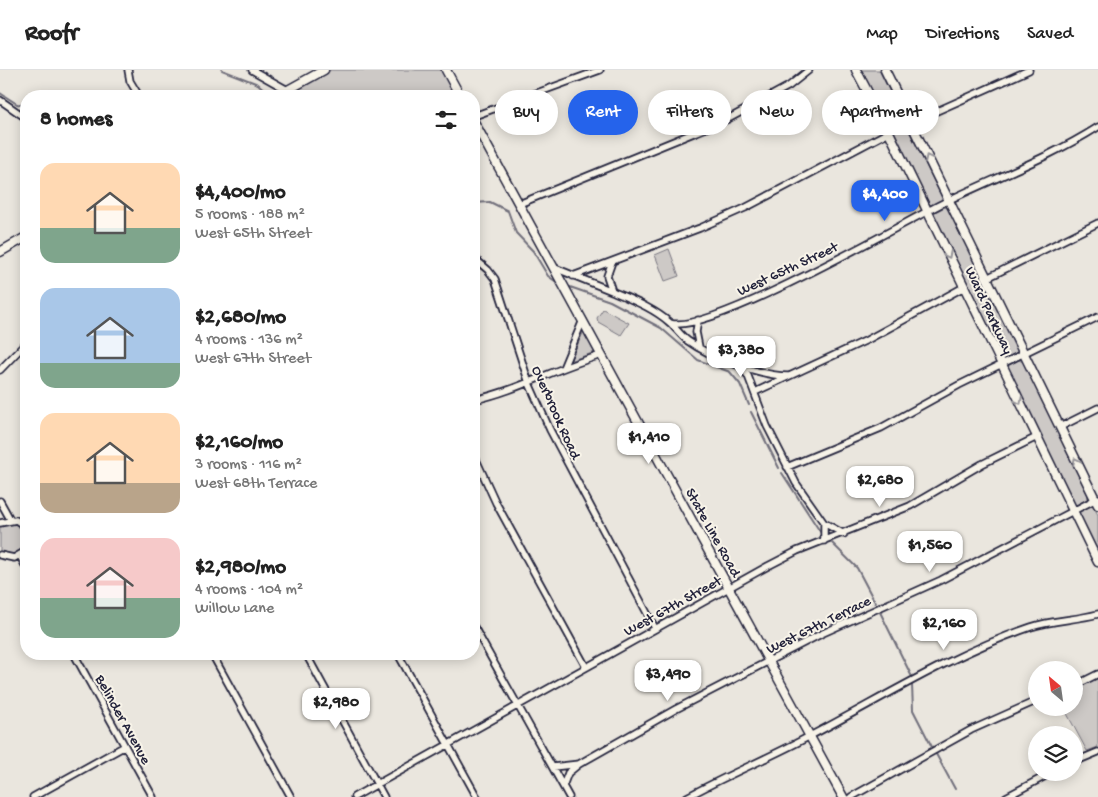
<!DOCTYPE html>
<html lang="en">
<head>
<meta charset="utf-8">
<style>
  :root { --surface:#fff; --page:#f6f6f6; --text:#222; --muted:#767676; --line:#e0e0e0; --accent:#2563eb }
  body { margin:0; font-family:"Gochi Hand",sans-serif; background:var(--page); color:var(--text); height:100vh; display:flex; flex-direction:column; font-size:19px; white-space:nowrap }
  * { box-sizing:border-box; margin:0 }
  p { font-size:16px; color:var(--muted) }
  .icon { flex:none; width:28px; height:28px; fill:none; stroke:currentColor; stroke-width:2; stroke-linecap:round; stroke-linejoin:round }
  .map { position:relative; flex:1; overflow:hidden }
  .panel { position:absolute; left:20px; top:20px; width:460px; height:570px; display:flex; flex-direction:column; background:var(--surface); border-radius:20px; box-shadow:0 2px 12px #0003 }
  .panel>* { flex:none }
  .hud { position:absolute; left:495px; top:20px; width:475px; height:45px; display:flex; gap:10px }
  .needle { width:32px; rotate:331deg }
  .controls { position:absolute; left:1028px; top:591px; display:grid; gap:10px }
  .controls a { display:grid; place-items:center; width:55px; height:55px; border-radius:50%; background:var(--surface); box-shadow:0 2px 12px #0003; font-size:25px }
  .price { position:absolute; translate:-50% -42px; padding:0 11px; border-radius:10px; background:#fff; color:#222; font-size:16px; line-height:32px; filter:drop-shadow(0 1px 2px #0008) }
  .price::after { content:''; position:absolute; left:50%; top:30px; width:15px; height:11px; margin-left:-8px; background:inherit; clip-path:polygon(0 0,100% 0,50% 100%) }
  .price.on { background:var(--accent); color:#fff }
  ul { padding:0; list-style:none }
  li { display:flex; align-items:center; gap:15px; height:125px; padding:0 20px }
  li span { display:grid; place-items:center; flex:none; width:140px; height:100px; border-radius:15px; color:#555 }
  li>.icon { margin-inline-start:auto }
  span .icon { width:60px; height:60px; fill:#fffc; stroke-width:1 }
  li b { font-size:21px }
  h2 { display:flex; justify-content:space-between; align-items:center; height:60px; padding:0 20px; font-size:21px }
  .tag { padding:0 18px; border-radius:22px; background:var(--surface); box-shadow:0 2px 12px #0003; font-size:18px; line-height:45px }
  .tag.on { background:var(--accent); color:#fff }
  header { display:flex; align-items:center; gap:30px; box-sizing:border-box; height:70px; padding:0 25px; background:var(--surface); border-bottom:1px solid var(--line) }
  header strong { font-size:24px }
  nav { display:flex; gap:28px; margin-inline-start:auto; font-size:18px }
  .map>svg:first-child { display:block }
</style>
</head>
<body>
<header>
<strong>Roofr</strong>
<nav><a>Map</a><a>Directions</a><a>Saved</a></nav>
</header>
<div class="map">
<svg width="1098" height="727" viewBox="0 0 1098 727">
  <rect width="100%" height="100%" fill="#eae6de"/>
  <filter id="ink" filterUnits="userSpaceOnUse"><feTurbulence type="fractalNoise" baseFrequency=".02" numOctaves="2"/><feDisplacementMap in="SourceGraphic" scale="10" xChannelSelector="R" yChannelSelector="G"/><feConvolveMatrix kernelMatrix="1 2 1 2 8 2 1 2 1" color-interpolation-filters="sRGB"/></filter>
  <g filter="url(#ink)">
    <path fill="#cdc9c6" stroke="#787680" d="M331 0H442L456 26H306L300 19 302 16Z
      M862 0H879L942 128 941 131 932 136 928 133Z
      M945 137 948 139 1017 279V282L1005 289 1002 287 933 146 935 142Z
      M669 179 679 206 665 211 655 185Z
      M603 239 629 253 621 265 598 252 597 248Z
      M584 261 595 282 572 290 571 289Z
      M1019 290 1023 292 1088 425 1087 429 1076 435 1073 432 1008 298 1009 295Z
      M1093 435 1098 445V483L1079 444 1080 441Z
      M12 453C37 460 23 494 0 482V457Z
      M1098 608V677L1087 681 1064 638H1074V620Z"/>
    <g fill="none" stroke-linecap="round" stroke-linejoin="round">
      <path stroke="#716f7b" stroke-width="2" d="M222 0 258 14 269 24
        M0 23 17 34 26 36
        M474 133 490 132 508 141 516 163 533 181 548 206 555 211
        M570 217 610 231 661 258 698 290 730 302 740 314 749 335
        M751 342 779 398
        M782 403 821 463
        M832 473 857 498 876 534
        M880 542 911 605
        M912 615 913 640 932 677
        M936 684 955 719"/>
      <g stroke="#22223b" stroke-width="9">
        <path id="minor" d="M128 0 130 11 139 26
          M252 0 298 26
          M0 30 26 48
          M474 46 600 0
          M910 53 1029 0
          M519 134 728 49 789 16 809 0
          M474 188 488 200 495 209 529 313 550 360 655 558
          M612 192 607 206 612 221C632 230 653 238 669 252 676 258 681 266 688 271 710 287 761 306 788 306
          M555 198 612 221
          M573 206 700 158 745 138 889 62
          M987 208 1098 153
          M698 250 696 262 699 277
          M670 253C708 266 904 152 949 130 999 106 1051 87 1098 57
          M742 297 748 306 767 356 796 413 824 453 844 464
          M563 298 583 250
          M0 300 26 273
          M755 322 867 270 964 217
          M474 330C520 320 557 297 602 285
          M1060 357 1098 338
          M474 385 496 433 586 597
          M787 397 881 358 959 315 1098 247
          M0 431 10 449
          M21 452 26 443
          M0 453 16 450 26 457
          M824 471V453
          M0 485 14 488 26 481
          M20 486 26 497
          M474 557 569 727
          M74 584 153 727
          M212 584 291 727
          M306 584 384 727
          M398 584 477 727
          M1074 616 1098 604
          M1074 692 1098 682
          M553 697 579 694
          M563 716 568 703 579 694 676 639 821 564 941 510 1098 428
          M33 727 125 676
          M354 727 768 496 797 481 910 436 982 394 1037 367
          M687 727C727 705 769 688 810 666 883 628 952 584 1031 557 1053 550 1076 550 1098 544
          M851 727 971 660 1036 631
          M1006 727 1053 702"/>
      </g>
      <g stroke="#22223b" stroke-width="11">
        <path id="major" d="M446 0 460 26
          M856 0 889 62 1098 492
          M885 0 1098 435
          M277 26 324 0
          M474 52 843 727
          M0 182 26 167"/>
      </g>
      <use href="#minor" stroke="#f7f3e8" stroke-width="5.5"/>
      <use href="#major" stroke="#f7f3e8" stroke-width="8"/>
    </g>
    <defs><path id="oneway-chevron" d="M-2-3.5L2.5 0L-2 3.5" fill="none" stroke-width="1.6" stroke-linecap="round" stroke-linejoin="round" transform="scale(1.25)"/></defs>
    <g stroke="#97959a">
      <use href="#oneway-chevron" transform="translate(928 88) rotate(-116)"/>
      <use href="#oneway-chevron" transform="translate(948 185) rotate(64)"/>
      <use href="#oneway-chevron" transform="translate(1019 331) rotate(63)"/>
      <use href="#oneway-chevron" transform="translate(1076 391) rotate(-116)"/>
    </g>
  </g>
  <g text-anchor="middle" stroke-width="4" stroke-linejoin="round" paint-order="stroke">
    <g font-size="15" fill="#22223b" stroke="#f7f3e8">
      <text transform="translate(787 198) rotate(-25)" y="5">West 65th Street</text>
      <text transform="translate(990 240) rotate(65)" y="5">Ward Parkway</text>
      <text transform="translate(557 342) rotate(66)" y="5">Overbrook Road</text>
      <text transform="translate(714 462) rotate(61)" y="5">State Line Road</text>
      <text transform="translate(672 535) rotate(-29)" y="5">West 67th Street</text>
      <text transform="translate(818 554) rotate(-26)" y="5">West 67th Terrace</text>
      <text transform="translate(124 649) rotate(61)" y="5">Belinder Avenue</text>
    </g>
  </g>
</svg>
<div class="controls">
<a><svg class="needle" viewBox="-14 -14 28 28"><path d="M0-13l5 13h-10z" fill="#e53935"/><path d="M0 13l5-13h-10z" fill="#767676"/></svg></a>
<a><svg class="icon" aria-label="layers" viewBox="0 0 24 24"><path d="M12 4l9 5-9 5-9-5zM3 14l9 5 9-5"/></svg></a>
</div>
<b class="price on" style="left:885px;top:152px">$4,400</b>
<b class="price" style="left:741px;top:308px">$3,380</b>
<b class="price" style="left:649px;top:395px">$1,410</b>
<b class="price" style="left:880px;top:438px">$2,680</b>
<b class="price" style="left:930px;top:503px">$1,560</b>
<b class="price" style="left:944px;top:581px">$2,160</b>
<b class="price" style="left:668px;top:632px">$3,490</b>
<b class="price" style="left:336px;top:660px">$2,980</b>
<div class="hud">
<a class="tag">Buy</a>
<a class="tag on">Rent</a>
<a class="tag">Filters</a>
<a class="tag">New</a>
<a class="tag">Apartment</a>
</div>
<section class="panel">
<h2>8 homes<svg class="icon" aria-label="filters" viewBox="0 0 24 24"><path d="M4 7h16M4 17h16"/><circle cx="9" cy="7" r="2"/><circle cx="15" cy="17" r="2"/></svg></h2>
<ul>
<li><span style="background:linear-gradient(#ffd9b3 65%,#7fa58c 0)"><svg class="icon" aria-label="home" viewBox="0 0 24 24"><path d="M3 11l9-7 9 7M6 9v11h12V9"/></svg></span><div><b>$4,400/mo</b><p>5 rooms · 188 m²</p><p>West 65th Street</p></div></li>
<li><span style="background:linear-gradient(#a9c7e8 75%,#7fa58c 0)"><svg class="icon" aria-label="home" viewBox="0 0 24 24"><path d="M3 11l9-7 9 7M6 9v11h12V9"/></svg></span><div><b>$2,680/mo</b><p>4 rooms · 136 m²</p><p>West 67th Street</p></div></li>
<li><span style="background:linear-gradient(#ffd9b3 70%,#b9a48a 0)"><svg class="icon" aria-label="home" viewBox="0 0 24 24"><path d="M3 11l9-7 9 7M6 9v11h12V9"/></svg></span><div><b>$2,160/mo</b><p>3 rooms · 116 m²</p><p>West 68th Terrace</p></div></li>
<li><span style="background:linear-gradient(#f6c9c9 60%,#7fa58c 0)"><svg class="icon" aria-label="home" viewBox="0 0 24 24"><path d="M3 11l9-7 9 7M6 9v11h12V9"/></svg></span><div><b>$2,980/mo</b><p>4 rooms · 104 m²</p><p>Willow Lane</p></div></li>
</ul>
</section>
</div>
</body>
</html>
